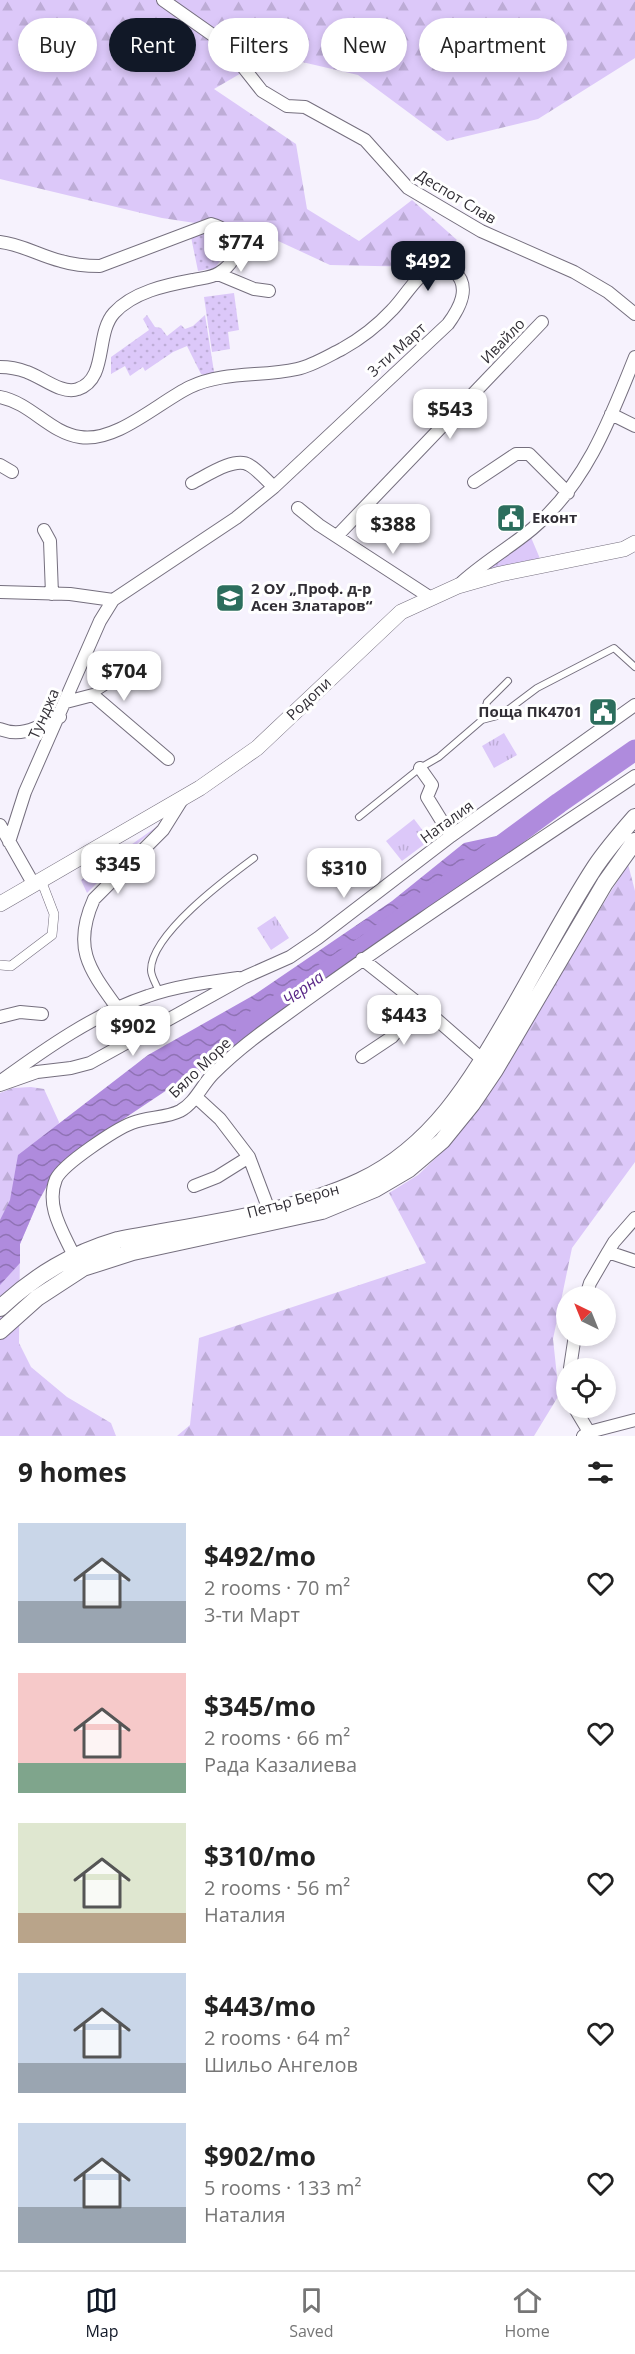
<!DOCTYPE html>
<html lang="en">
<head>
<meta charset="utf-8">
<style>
  :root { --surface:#fff; --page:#f6f6f6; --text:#222; --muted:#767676; --line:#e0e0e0; --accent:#111827 }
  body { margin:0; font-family:"Open Sans",sans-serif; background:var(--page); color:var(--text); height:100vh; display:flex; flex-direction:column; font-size:22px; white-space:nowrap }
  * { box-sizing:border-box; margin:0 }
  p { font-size:20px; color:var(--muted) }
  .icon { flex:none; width:33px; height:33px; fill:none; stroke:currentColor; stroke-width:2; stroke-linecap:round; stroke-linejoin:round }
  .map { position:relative; height:1436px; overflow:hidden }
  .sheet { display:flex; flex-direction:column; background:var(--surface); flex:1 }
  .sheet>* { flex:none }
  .banner { position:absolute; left:18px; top:18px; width:600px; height:54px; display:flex; gap:12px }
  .needle { width:39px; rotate:317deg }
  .tools { position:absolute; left:556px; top:1286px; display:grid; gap:12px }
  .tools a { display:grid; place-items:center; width:60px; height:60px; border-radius:50%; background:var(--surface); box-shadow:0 3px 9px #0003; font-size:30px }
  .price { position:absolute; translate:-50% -51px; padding:0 14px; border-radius:12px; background:#fff; color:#222; font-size:20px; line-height:39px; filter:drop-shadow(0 2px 3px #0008) }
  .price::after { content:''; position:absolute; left:50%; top:36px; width:18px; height:14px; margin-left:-9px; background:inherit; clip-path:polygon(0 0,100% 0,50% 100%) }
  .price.active { background:var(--accent); color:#fff }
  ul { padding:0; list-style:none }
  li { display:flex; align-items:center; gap:18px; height:150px; padding:0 18px }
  li span { display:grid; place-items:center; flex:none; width:168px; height:120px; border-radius:0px; color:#555 }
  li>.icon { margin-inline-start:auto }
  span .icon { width:72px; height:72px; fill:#fffc; stroke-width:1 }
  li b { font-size:26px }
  h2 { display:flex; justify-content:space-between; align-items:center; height:72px; padding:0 18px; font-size:26px }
  .tag { padding:0 21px; border-radius:27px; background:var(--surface); box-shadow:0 3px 9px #0003; font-size:21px; line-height:54px }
  .tag.active { background:var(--accent); color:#fff }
  .menu { display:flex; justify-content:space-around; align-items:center; height:84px; border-top:2px solid var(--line); background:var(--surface); font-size:16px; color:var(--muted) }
  .menu a { display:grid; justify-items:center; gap:3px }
  .menu .active { color:var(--accent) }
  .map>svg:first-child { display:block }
</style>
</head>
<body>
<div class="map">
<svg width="635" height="1436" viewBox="0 0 635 1436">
  <defs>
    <pattern id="grass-dots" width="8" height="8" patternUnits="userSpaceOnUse" patternTransform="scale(1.5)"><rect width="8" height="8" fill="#dcc8f9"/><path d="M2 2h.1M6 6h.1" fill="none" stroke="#bdacd6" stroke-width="1.8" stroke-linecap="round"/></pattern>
    <pattern id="forest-firs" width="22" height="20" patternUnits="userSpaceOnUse" patternTransform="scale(1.5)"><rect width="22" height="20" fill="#dcc8f9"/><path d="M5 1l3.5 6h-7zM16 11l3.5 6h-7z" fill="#bdacd6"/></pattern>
    <pattern id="park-tufts" width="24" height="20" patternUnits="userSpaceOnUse" patternTransform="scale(1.5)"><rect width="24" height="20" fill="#dcc8f9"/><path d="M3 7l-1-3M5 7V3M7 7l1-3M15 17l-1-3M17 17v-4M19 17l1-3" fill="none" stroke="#bdacd6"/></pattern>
    <pattern id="water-waves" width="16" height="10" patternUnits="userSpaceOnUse" patternTransform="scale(1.5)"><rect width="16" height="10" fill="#af8bdd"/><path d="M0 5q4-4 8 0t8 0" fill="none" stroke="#8f72b4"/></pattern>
  </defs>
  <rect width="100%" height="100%" fill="#f6f2fd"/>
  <path fill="url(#grass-dots)" d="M209 232C221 235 226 242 225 254L215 268 198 271 191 237Z
    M234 293 239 330 228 332 230 349 212 352 204 297Z
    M147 315 155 327 161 328 167 336 181 325 185 329 193 326 205 315 215 378 201 374 187 346 173 352 145 371 143 367 130 376 125 366 111 374V357L149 330 143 319Z"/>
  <path fill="url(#forest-firs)" d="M0 0H635V58L538 119 447 141 358 75 272 55 214 89 296 144 307 209 359 241 412 200 457 240 419 267 330 265 261 233 162 218 0 179Z
    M628 864 635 891V1162L572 1248 553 1339 559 1395 534 1436H177L190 1425 199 1338 426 1263 389 1193 418 1175 440 1154 475 1110Z
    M31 1087 44 1089 59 1122 38 1202 20 1244 19 1343 31 1367 67 1397 111 1423 116 1436H0V1093L13 1088Z"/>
  <path fill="url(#park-tufts)" d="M530 535 541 561 484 572Z
    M504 733 517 755 494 768 482 746Z
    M414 819 430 840 402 861 386 841Z
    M162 823 130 850 87 893 81 880Z
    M275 916 289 938 271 950 257 928Z"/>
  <path fill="url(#water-waves)" d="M501 835 458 874 279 997 264 1024 225 1060 170 1088 89 1142 57 1168 38 1202 20 1244V1263L0 1285V1220L10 1200 18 1155 148 1055 254 995 392 901 464 843Z"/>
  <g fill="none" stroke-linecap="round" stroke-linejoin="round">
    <path stroke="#af8bdd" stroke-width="21" d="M246 1027 368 944 559 803 635 750"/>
    <g stroke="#756f7e" stroke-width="8">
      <path id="service" d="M93 695 138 666
        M482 720 501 715 537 688 614 648 635 667
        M359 817 420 768 439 757 482 720 487 702 508 681
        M159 992C157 985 151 977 151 970 151 934 227 878 254 858"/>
    </g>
    <g stroke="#756f7e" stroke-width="10">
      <path id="pedestrian" d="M0 965 11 966 52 935 54 914 41 880"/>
    </g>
    <g stroke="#756f7e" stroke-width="14">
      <path id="minor" d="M163 0 224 43 262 91 287 106 305 107 365 140 408 188 481 231 574 272 608 292 635 314
        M0 242C21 244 40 256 61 261 74 265 86 266 100 266L211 224C238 231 245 257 219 273 211 278 202 278 193 280 166 285 133 292 114 313 95 334 108 379 78 389 62 395 42 377 27 372 19 369 9 367 0 367
        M218 274 254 289 269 291
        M0 397C31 403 50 433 80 437 116 443 159 402 190 387 224 371 261 377 297 369 312 366 328 356 342 349 360 339 378 325 392 310 405 297 416 275 433 268 441 265 449 266 454 271 472 287 459 309 448 324L274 487 236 518 113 600 100 621 25 792 9 842
        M611 414 635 426
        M0 465 12 472
        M474 482 516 454H529L568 493
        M192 483C206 476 235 456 249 465 258 470 266 480 274 487
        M298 508 319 525 431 598
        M44 530 50 541 52 594
        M337 536 542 322
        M459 585C481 564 508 549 532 529 585 485 610 420 635 357
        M0 592 70 594 113 600
        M66 702 93 695 168 759
        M0 729C22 738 39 726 60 717
        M420 768 432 785 427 797 451 836
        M0 825 34 885
        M362 959 419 1004 483 1060
        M118 1009C89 969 72 948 94 899L163 830 183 798
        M0 1017 20 1012 42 1014
        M362 1057 392 1037 419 1004
        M1 1081C45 1049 96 1013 148 996 176 986 208 982 238 978
        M0 1085 37 1072 71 1068 90 1063 245 977 290 957 318 938 451 836 635 705
        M196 1097 220 1119 249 1157 269 1210
        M194 1186 217 1177 249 1157
        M608 1252 614 1242 635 1218
        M74 1256C63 1232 45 1206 56 1179 63 1164 116 1129 132 1123 147 1117 166 1118 180 1111 195 1103 202 1085 213 1074 229 1058 247 1043 265 1030 386 941 511 859 635 776
        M586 1296 590 1283 608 1252 635 1261
        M570 1368 575 1335
        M574 1407 589 1432
        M583 1436 589 1432 635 1420"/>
    </g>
    <g stroke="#756f7e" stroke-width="16">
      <path id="tertiary" d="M0 904 200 788 257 748 401 612 458 586 500 574 624 549 635 543"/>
    </g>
    <g stroke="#756f7e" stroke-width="18">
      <path id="secondary" d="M0 1308C36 1275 71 1254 118 1240 195 1225 290 1214 360 1181 434 1146 472 1079 511 1012 539 964 565 913 595 867 607 849 621 833 635 817
        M0 1331 37 1298 83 1268 133 1252 322 1211 375 1189 409 1169 442 1141 472 1104 495 1070 605 883 635 841"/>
    </g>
    <use href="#service" stroke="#fff" stroke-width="6"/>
    <use href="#pedestrian" stroke="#fff" stroke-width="9"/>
    <use href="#minor" stroke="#fff" stroke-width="12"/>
    <use href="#tertiary" stroke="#fff" stroke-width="15"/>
    <use href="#secondary" stroke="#fff" stroke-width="16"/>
  </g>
  <defs>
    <g id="civic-square" transform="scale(1.5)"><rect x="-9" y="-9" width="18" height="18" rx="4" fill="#2c6e5d" stroke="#fff"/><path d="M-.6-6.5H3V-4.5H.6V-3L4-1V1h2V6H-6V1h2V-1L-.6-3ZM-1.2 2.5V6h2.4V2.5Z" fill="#fff"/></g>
    <g id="school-square" transform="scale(1.5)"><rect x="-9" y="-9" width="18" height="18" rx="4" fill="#2c6e5d" stroke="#fff"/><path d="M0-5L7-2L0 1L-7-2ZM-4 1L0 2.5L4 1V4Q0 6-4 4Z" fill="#fff"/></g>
  </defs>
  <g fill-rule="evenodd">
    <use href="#civic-square" x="511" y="518"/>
    <use href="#school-square" x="230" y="598"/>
    <use href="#civic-square" x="603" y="712"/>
  </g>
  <g text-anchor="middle" stroke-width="6" stroke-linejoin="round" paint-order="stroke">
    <g font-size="15" fill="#312e35" stroke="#fff">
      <text transform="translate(456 197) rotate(31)" y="5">Деспот Слав</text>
      <text transform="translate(503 341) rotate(-46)" y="5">Ивайло</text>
      <text transform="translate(397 350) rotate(-42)" y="5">3-ти Март</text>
      <text transform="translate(309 699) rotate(-43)" y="5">Родопи</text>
      <text transform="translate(44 714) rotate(-66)" y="5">Тунджа</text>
      <text transform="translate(447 822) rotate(-36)" y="5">Наталия</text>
      <text transform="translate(200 1068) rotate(-44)" y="5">Бяло Море</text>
      <text transform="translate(293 1201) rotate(-15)" y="5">Петър Берон</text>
    </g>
    <g font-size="15" font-weight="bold" fill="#312e35" stroke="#fff" text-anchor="start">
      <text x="532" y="523">Еконт</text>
      <text x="251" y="594">2 ОУ „Проф. д-р<tspan x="251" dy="17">Асен Златаров“</tspan></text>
      <text x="582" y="717" text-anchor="end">Поща ПК4701</text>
    </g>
    <g font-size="16" font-style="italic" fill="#592787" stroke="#fff">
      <text transform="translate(303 988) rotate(-36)" y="6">Черна</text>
    </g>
  </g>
</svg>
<div class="tools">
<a><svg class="needle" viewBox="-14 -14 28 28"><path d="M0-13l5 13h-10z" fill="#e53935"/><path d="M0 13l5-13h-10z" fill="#767676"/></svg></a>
<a><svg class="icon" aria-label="locate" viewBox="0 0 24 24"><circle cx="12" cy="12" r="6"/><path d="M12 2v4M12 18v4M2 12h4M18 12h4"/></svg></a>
</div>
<b class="price" style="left:241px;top:273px">$774</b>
<b class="price active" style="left:428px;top:292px">$492</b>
<b class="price" style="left:450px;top:440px">$543</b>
<b class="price" style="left:393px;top:555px">$388</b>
<b class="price" style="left:124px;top:702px">$704</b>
<b class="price" style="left:118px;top:895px">$345</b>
<b class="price" style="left:344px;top:899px">$310</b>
<b class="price" style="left:404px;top:1046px">$443</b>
<b class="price" style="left:133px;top:1057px">$902</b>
<div class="banner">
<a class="tag">Buy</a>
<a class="tag active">Rent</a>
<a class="tag">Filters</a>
<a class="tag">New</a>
<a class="tag">Apartment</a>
</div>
</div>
<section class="sheet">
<h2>9 homes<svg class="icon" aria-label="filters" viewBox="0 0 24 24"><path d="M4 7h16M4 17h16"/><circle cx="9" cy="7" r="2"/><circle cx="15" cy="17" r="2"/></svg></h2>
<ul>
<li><span style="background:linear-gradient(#c9d6e8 65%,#9aa5b1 0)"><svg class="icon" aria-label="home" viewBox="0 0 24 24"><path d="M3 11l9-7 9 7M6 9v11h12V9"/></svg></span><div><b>$492/mo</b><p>2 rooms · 70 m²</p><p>3-ти Март</p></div><svg class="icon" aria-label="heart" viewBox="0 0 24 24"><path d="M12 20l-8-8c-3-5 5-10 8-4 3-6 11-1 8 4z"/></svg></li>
<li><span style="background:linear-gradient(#f6c9c9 75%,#7fa58c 0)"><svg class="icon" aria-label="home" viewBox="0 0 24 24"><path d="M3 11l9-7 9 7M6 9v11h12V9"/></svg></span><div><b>$345/mo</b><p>2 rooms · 66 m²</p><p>Рада Казалиева</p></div><svg class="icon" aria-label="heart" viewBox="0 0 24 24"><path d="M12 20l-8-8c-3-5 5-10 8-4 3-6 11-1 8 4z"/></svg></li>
<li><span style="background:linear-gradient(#dfe7d0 75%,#b9a48a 0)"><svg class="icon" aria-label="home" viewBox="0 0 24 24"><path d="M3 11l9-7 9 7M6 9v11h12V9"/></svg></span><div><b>$310/mo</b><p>2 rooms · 56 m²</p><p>Наталия</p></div><svg class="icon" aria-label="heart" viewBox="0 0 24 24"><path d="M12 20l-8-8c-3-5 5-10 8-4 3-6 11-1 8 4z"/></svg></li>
<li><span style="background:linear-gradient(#c9d6e8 75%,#9aa5b1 0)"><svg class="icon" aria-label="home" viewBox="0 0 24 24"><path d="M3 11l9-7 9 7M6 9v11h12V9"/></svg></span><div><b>$443/mo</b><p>2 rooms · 64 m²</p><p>Шильо Ангелов</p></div><svg class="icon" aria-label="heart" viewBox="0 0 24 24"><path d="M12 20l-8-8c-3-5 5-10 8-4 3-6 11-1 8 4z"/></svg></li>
<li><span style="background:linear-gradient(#c9d6e8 70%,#9aa5b1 0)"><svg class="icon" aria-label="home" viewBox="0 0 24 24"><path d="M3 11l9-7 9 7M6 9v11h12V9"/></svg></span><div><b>$902/mo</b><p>5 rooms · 133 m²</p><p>Наталия</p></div><svg class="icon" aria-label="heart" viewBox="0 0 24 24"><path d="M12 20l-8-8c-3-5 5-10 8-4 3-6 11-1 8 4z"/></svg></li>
</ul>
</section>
<nav class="menu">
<a class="active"><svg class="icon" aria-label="map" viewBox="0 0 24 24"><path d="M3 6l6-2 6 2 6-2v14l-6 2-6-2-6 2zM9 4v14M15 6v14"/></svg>Map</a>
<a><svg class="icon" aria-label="saved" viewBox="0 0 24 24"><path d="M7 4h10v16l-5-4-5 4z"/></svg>Saved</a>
<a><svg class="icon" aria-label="home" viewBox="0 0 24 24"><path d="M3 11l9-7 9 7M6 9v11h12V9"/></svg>Home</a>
</nav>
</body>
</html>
